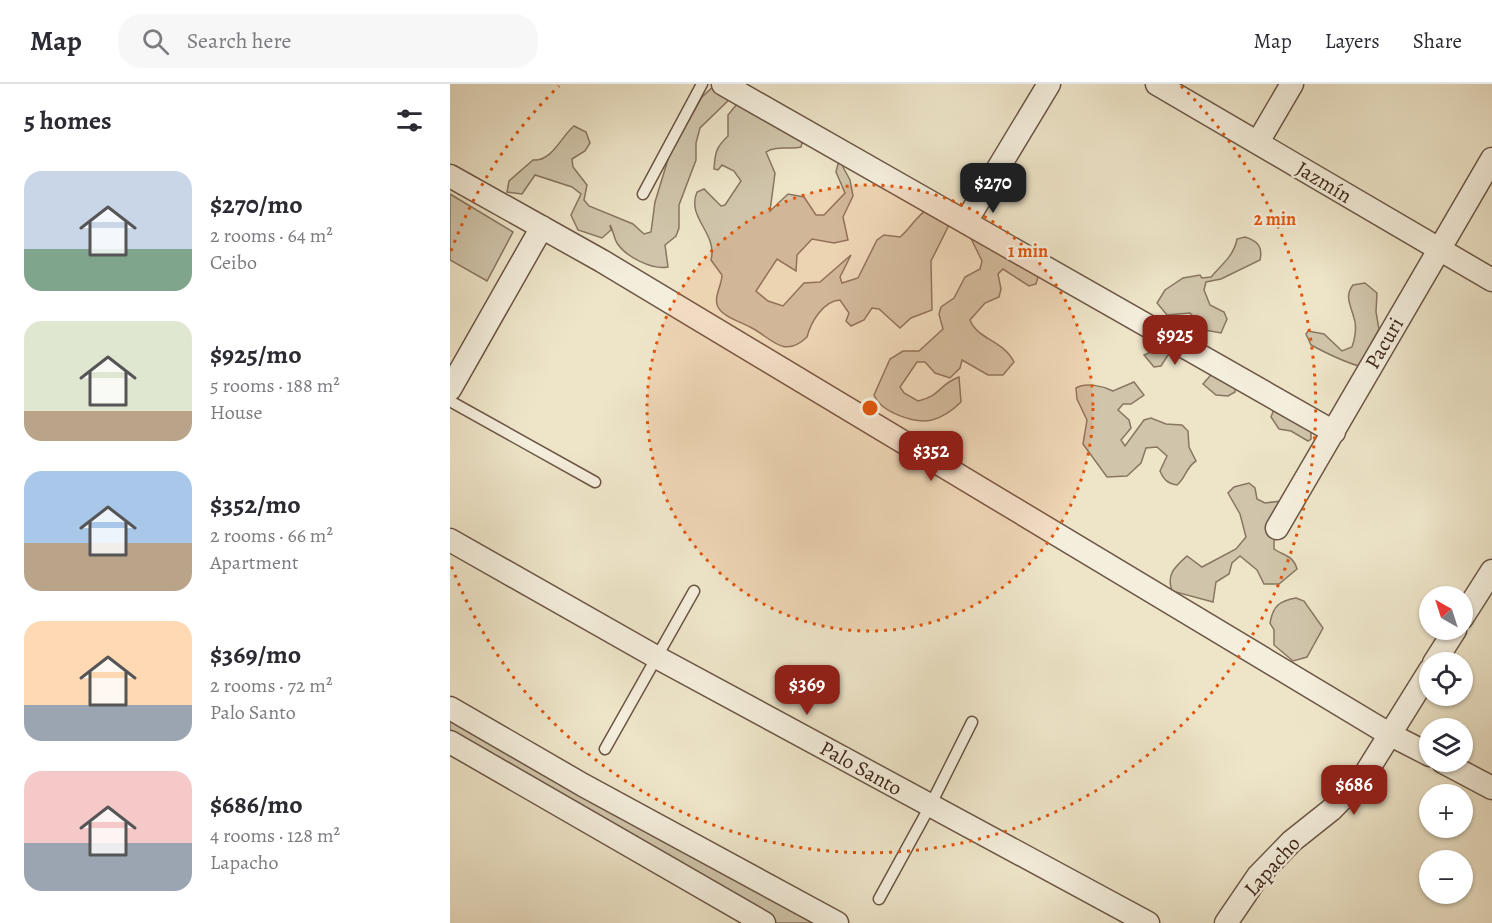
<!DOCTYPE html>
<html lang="en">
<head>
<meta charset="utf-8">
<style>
  :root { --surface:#fff; --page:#f7f7f7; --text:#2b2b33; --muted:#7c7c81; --line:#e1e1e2; --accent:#8f2418 }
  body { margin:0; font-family:Alegreya,serif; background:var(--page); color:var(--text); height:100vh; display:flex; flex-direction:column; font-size:22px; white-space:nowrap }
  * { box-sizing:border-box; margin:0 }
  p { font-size:20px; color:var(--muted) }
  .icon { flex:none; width:33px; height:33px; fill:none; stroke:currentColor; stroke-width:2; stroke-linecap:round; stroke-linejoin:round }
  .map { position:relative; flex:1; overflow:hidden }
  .panel { display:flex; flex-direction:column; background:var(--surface); width:450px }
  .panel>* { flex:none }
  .needle { width:39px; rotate:321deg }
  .fabs { position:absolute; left:969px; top:502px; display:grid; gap:12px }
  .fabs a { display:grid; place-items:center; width:54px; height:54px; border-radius:50%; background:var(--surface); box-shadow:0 2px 4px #0004; font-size:30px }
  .price { position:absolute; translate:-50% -51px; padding:0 14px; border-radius:12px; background:var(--accent); color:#fff; font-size:20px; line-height:39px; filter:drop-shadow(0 2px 3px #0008) }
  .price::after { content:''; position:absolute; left:50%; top:36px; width:18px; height:14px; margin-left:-9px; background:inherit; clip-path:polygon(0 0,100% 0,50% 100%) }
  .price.selected { background:#222; color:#fff }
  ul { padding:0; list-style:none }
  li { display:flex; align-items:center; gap:18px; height:150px; padding:0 24px }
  li span { display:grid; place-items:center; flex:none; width:168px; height:120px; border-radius:18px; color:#555 }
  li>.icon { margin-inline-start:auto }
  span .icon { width:72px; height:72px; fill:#fffc; stroke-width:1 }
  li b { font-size:26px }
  h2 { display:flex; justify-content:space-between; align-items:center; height:72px; padding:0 24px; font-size:26px }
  header { display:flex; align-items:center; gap:36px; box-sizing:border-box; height:84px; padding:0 30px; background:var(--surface); border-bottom:2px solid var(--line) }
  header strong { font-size:28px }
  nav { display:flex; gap:33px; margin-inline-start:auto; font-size:21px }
  .search { width:420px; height:54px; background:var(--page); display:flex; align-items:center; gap:15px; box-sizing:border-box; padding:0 21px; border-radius:24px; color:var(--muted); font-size:22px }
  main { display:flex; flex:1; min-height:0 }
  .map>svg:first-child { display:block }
</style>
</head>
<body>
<header>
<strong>Map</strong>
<div class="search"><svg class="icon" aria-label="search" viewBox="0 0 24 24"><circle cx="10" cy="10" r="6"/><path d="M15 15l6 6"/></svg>Search here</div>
<nav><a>Map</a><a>Layers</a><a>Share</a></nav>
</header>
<main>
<section class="panel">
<h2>5 homes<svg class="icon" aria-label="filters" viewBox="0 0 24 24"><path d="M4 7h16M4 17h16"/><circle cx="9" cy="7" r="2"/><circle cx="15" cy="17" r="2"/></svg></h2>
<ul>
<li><span style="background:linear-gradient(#c9d6e8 65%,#7fa58c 0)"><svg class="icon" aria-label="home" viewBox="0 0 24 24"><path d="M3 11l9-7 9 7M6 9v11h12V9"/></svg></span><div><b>$270/mo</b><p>2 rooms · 64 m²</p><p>Ceibo</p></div></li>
<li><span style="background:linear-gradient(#dfe7d0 75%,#b9a48a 0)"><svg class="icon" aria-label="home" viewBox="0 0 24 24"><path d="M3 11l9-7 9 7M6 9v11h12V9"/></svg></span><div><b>$925/mo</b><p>5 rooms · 188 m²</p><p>House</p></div></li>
<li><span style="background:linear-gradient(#a9c7e8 60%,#b9a48a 0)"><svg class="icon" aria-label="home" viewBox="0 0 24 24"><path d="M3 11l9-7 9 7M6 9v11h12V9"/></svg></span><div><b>$352/mo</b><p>2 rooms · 66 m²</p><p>Apartment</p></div></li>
<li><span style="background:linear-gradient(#ffd9b3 70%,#9aa5b1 0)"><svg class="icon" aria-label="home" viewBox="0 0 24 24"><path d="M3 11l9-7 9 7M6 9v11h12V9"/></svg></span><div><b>$369/mo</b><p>2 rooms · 72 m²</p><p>Palo Santo</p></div></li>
<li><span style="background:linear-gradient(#f6c9c9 60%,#9aa5b1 0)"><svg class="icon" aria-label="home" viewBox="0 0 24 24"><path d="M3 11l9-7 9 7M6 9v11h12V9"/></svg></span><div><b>$686/mo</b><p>4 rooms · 128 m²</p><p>Lapacho</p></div></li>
</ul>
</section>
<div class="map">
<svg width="1042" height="839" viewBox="0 0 1042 839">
  <rect width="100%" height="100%" fill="#eee5c9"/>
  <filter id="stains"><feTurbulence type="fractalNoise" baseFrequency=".00333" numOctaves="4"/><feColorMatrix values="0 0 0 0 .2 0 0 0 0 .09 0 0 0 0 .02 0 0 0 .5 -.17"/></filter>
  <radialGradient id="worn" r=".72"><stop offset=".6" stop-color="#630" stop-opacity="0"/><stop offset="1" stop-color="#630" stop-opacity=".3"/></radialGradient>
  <path fill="#d0c5ab" stroke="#887662" stroke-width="1.5" d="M265 1 283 12 250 44 246 59V76L229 121V144L226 152 215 161 218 183C202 186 176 173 167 159 164 154 163 146 160 141L161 146 152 154 128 146 121 131 131 110 122 103 85 91 72 110 57 108 59 97 83 76C102 78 112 51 124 42L136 48 140 59 135 67 122 75 123 83 137 101 134 116 139 122 183 140 194 150 201 148 205 118 219 72 252 13Z
    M287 20 358 60 352 59 351 63C340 66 326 61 316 68L325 89 320 127 338 110 354 113 366 131H374L395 109 386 88 388 80 395 76 399 79 393 83 400 96 403 112 393 133 398 156 384 159 362 155 347 171 346 187 327 175 306 207 318 217 333 222 354 199 370 198 401 171 390 193 392 199 408 194 427 156 434 151 450 153C460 145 467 131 478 125L499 141 481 177 482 226 461 234 450 244 429 225 422 224 414 236 401 242 396 237 399 229 390 216C373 217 361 238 357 253 333 276 321 253 300 243 291 238 273 233 268 223 263 214 272 201 272 191L261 176C268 149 236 134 247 108L254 105 271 122 275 121 291 97 284 87 272 81 268 86 264 85C265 69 266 63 278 52V31Z
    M0 110 63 148 37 197 0 176Z
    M523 140 535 149 560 159 589 176V180L710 248 722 246 730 248 747 269 862 334 861 338 855 337 861 347V355L858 357 841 347 829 345 821 333 826 320 786 297 785 308 778 312 766 311 753 300 760 292 761 284 745 274 718 271 711 282 704 283 694 271 701 268 706 252 590 186 586 200 579 202 553 185 548 190 551 205 549 213 535 219 520 236C528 256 553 256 564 278L553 291H538L512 276 510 284 500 294 485 289 475 278H467L450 303 454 309 468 317C491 312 489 300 509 293L511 318C504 325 493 333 482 336 464 340 431 328 424 311L440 275 453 267H469L493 245 489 230 491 223 504 214 515 193 530 185 532 177 515 142Z
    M795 153C808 157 813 163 810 176L771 195 756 198 754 206 760 221 774 228 777 235 771 249 755 246 740 229 717 231 707 219 715 206 733 194 750 191 752 194 761 193C771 181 784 172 787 155Z
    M915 199 927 209 926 228 929 245 909 282C891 277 876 269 861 261L856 250 858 247 874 250 892 267 902 263C905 255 907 242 904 234 901 222 894 212 903 201Z
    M684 298 694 311 681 320H673L668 326 679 336 681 344 671 356 675 362 694 336 701 334 716 340 732 341 738 347 739 363 746 377C736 383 736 394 727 401 717 399 714 396 710 387L717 372 707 363 696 364 691 379 677 392 657 393 633 360 637 336 627 315 626 304C636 298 653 302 663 307Z
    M799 399 805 404 807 415 815 419 831 417 837 435 824 457V465C834 472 843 471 847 485L829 500H814L807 486 790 472 782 479 779 490 766 498 763 518 722 507C716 490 725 483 737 472L752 483 786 465 796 453 790 430 778 409 784 403Z
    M846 514 854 517 873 544 857 573 843 577 824 561V546L820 539C823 522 829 517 846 514Z
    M0 634 368 839H325L0 655Z"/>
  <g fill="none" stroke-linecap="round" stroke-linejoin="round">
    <g stroke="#6b5645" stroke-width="13">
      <path id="service" d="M193 110 252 0
        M0 317 145 398
        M155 665 244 507
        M429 815 480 722 522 638"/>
    </g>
    <g stroke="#6b5645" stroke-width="25">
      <path id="minor" d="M273 0 884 348
        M707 0 1042 196
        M808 58 842 0
        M0 92 152 177 939 650 980 671
        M517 136 599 0
        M0 305 92 143
        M827 444 1042 75
        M0 456 208 574 698 839
        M1012 534 1042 487
        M984 579 1005 546
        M0 624 133 701 387 839
        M0 658 314 839
        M993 678 1042 704
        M776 839 808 792 842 757 881 726 914 692 980 586"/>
    </g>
    <use href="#service" stroke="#f4eedc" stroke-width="10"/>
    <use href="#minor" stroke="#f4eedc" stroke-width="22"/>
  </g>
  <circle cx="420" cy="324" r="223" fill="#e0560d" fill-opacity=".12"/>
  <g fill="none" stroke="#e0560d" stroke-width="3" stroke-dasharray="3 6">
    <circle cx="420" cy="324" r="223"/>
    <path d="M1 167A447 447 0 0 1 109 2M731 2A447 447 0 1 1 1 481"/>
  </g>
  <g text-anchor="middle" stroke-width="5" stroke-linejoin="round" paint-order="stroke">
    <g font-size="21" fill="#3f2619" stroke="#f4eedc">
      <text transform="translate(874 98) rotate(31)" y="7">Jazmín</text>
      <text transform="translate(934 259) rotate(-60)" y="7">Pacuri</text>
      <text transform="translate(411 684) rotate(29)" y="7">Palo Santo</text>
      <text transform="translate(822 782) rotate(-48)" y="7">Lapacho</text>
    </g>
  </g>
  <circle cx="420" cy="324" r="9" fill="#e0560d" stroke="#f4eedc" stroke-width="3"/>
  <g font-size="18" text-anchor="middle" font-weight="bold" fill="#e0560d" stroke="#f4eedc" stroke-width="5" stroke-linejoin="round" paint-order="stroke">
    <text x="825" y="141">2 min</text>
    <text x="578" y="173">1 min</text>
  </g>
  <rect width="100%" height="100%" filter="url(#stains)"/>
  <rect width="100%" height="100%" fill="url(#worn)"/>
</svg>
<div class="fabs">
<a><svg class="needle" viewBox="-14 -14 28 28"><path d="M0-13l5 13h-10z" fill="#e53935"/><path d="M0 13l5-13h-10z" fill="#7c7c81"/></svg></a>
<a><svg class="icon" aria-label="locate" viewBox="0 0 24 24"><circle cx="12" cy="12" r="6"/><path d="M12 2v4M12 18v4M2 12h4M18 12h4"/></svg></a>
<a><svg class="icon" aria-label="layers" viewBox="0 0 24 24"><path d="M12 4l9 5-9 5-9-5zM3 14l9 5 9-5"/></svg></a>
<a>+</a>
<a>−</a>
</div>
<b class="price selected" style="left:543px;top:130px">$270</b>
<b class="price" style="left:725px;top:282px">$925</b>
<b class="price" style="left:481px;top:398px">$352</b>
<b class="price" style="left:357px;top:632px">$369</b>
<b class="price" style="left:904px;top:732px">$686</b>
</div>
</main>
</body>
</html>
